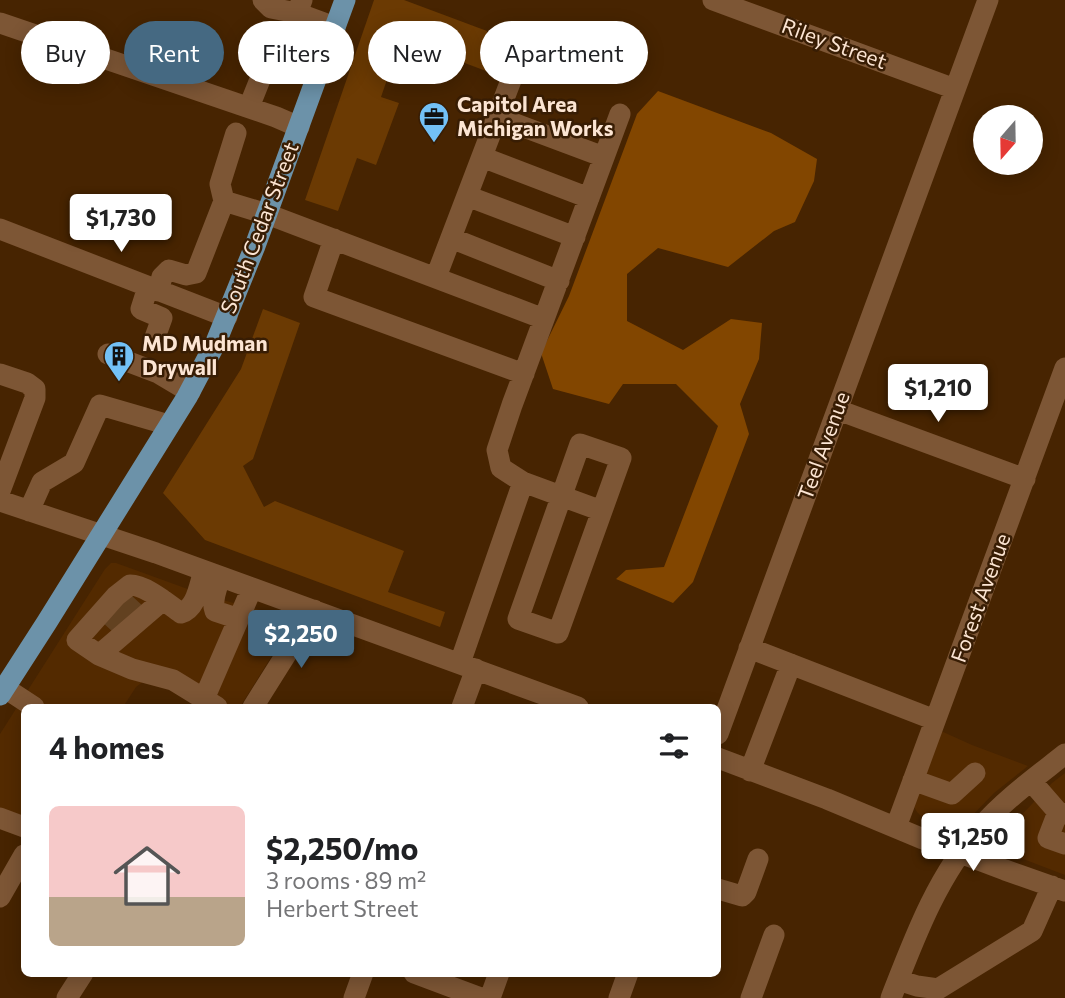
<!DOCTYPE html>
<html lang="en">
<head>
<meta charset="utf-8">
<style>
  :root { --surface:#fff; --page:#f6f6f6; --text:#202124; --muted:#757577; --line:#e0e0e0; --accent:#456982 }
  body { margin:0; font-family:Commissioner,sans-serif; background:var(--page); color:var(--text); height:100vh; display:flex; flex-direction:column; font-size:26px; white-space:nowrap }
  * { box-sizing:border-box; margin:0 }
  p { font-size:23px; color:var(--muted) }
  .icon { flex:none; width:38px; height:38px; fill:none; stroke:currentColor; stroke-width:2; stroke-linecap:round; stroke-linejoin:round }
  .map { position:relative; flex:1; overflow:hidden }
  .panel { position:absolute; left:21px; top:704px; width:700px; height:273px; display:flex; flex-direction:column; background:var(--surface); border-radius:10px; box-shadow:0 4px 18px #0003 }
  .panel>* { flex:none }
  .banner { position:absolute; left:21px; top:21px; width:700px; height:63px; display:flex; gap:14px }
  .needle { width:46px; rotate:200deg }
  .fabs { position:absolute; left:973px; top:105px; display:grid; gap:14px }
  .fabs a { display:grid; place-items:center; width:70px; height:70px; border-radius:50%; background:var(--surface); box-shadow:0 4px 18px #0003; font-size:35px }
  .price { position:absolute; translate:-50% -60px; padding:0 16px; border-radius:7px; background:#fff; color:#222; font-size:23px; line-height:46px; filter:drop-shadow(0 2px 4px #0008) }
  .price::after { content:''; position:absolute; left:50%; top:42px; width:21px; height:16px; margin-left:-10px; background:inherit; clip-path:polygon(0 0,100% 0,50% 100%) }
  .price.selected { background:var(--accent); color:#fff }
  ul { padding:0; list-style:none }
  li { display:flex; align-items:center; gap:21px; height:175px; padding:0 28px }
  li+li { border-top:2px solid var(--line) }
  li span { display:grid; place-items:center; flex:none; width:196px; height:140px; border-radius:10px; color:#555 }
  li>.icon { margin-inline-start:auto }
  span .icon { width:84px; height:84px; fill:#fffc; stroke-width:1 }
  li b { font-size:30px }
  h2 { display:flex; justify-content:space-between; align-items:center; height:84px; padding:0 28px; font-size:30px }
  .tag { padding:0 24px; border-radius:32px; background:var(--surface); box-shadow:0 4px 18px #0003; font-size:24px; line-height:63px }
  .tag.selected { background:var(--accent); color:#fff }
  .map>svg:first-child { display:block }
</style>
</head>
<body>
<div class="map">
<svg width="1065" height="998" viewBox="0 0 1065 998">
  <rect width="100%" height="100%" fill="#472401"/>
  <path fill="#532a00" d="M111 563H116L207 596 284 616 288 618 291 625 240 707H201L176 691 144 681 136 687 123 707H24V817L0 808V734L105 569Z
    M941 731 972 745 1028 766 994 793 966 822 960 825 949 826 921 816 917 812 914 807Z
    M1065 773V875L1013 855 1010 852 1006 839 1008 832 1012 825 1052 783Z"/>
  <path fill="#6b3a03" d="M374 0H404L487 31 486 71 401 39 381 97 399 103 376 165 357 158 338 211 305 200Z
    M263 309 300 323 253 459 243 466 264 507 275 501 404 551 388 592 445 612 440 627 205 540 163 493 241 369Z"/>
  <path fill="#824600" d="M658 91 771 133 817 159 814 181 795 222 774 231 728 267 658 248 627 274V321L683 350 731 319 762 323 759 359 740 404 749 434 693 582 673 603 616 579 626 570 664 567 718 426 676 384H623L609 404 553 389 541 353 569 296 637 114Z"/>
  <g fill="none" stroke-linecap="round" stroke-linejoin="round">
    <path stroke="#624120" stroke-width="21" stroke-dasharray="21 10" stroke-linecap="butt" d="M123 602 136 614
      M109 614 122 626"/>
    <path stroke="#7d5635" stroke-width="21" d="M263 0 271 8 297 13
      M302 0 297 13 335 27
      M713 0 955 89
      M0 23 276 117 299 127
      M249 107 265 67
      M497 117 604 157
      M482 157 589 198
      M467 196 575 237
      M224 201 220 184 236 133
      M0 229 227 317
      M451 238 559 281
      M334 239 314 297 524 374
      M436 277 513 75
      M148 287 141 309 162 318 154 340
      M158 291 162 277 169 270 186 275 196 273 224 201 267 214 544 319 620 114
      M544 319 512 405 497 450 501 468 523 482 602 511
      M108 354 158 373 190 392
      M0 374 27 383 35 389V398L0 491
      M838 410 1025 479
      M580 444 621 458 558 633 518 619Z
      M0 501 156 553 578 707
      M29 511 42 482 74 463 100 405 169 425
      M204 571C199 585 197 608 181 613 168 604 146 585 130 585L116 596 77 640 99 655 132 669 173 680 217 707
      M220 578C217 588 211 600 215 611L239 619
      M749 648 935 720
      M99 655 163 600
      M460 663 523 482
      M5 688 34 707
      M204 699 252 588
      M253 707 314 610
      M462 707 476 669
      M718 734 988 0
      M718 758 827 799 923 839 1005 870 1065 891
      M750 771 791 664
      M913 780 952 794 975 773
      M1031 781 1058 812 1065 814
      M1058 812 1048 838 1065 844
      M0 818 24 827
      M896 827 1065 368
      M718 889 742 896 746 892 758 859
      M0 897 24 855
      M414 973 481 998
      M898 980 917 986 938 989 1032 931 1052 886
      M67 998 83 973
      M354 998 363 973
      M490 998 499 973
      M619 998 628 973
      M751 998 774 935
      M891 998C914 939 937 876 980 828 1004 800 1036 777 1065 754"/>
    <path stroke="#6c92a9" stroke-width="21" d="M0 695 47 622 187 397 216 342 255 246 345 0"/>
  </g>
  <defs>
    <g id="office-pin" transform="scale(1.575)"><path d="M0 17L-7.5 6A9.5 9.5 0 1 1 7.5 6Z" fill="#73c1f6" stroke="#381d04"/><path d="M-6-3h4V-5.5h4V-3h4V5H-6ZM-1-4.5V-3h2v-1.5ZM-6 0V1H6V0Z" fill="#111"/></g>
    <g id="building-pin" transform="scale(1.575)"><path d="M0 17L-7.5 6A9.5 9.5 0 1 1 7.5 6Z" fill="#73c1f6" stroke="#381d04"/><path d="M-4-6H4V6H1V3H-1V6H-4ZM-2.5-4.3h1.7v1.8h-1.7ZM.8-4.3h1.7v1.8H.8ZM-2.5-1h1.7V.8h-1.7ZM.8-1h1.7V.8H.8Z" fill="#111"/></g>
  </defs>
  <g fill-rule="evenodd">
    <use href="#office-pin" x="434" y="117"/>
    <use href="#building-pin" x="119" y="356"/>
  </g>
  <g text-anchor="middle" stroke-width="5" stroke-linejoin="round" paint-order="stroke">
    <g font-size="21" fill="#fce5d3" stroke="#381d04">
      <text transform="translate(834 44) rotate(20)" y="7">Riley Street</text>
      <text transform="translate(260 228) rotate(-69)" y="7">South Cedar Street</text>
      <text transform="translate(824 446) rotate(-70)" y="7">Teel Avenue</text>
      <text transform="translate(981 598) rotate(-70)" y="7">Forest Avenue</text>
    </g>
    <g font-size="21" font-weight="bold" fill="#fce5d3" stroke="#381d04" text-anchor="start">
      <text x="457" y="112">Capitol Area<tspan x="457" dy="24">Michigan Works</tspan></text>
      <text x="142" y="351">MD Mudman<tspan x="142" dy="24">Drywall</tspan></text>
    </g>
  </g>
</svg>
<div class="fabs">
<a><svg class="needle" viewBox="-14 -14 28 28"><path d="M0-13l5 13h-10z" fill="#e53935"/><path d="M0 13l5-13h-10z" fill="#757577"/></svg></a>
</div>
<b class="price" style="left:121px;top:254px">$1,730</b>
<b class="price" style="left:938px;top:424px">$1,210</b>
<b class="price selected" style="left:301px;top:670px">$2,250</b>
<b class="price" style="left:973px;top:873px">$1,250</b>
<div class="banner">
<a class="tag">Buy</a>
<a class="tag selected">Rent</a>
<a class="tag">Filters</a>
<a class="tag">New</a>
<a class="tag">Apartment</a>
</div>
<section class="panel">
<h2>4 homes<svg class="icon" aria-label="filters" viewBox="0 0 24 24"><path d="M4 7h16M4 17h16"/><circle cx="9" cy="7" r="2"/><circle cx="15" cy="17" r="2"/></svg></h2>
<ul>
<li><span style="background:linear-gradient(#f6c9c9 65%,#b9a48a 0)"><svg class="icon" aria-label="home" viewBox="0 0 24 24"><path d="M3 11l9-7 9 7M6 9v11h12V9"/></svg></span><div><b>$2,250/mo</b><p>3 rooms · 89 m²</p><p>Herbert Street</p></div></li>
</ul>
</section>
</div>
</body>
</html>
